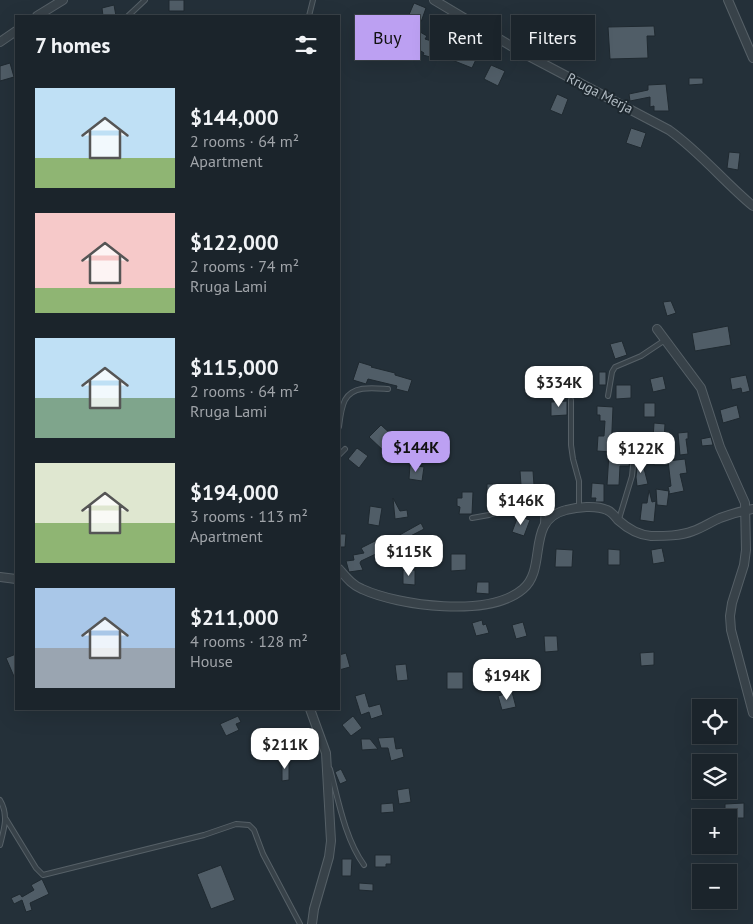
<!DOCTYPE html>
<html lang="en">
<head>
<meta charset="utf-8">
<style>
  :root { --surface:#1b242b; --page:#283037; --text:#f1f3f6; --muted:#a0a4a9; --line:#394147; --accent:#bca0f2 }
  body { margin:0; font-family:"PT Sans",sans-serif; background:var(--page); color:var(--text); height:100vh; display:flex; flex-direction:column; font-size:19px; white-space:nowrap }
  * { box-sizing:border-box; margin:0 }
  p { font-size:16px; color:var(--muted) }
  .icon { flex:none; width:28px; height:28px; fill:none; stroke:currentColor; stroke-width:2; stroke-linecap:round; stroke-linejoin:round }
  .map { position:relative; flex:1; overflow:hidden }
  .details { position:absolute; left:15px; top:15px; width:325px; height:695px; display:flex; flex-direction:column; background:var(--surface); border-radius:0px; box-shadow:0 5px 20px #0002,0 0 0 1px var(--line) }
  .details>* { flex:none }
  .guide { position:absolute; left:355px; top:15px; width:322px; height:45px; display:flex; gap:10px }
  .controls { position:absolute; left:692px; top:699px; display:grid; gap:10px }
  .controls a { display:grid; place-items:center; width:45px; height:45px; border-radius:0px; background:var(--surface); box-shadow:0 5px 20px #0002,0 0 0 1px var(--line); font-size:25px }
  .price { position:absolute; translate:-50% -42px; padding:0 11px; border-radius:10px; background:#fff; color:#222; font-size:16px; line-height:32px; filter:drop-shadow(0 1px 2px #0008) }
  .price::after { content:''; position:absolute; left:50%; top:30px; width:15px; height:11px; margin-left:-8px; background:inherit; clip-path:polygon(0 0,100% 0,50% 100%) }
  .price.selected { background:var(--accent); color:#111 }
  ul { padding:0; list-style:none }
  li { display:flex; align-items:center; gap:15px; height:125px; padding:0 20px }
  li span { display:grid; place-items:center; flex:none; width:140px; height:100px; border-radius:0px; color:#555 }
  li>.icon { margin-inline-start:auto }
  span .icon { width:60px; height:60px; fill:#fffc; stroke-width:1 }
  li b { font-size:21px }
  h2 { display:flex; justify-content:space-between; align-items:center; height:60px; padding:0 20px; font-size:21px }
  .tag { padding:0 18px; border-radius:0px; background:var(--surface); box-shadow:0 5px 20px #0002,0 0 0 1px var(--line); font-size:18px; line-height:45px }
  .tag.selected { background:var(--accent); color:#111 }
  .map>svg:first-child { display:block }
</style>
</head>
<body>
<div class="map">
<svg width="753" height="924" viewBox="0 0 753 924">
  <rect width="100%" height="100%" fill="#243039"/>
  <path fill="#505d67" stroke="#1f2930" d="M169 0H184V11H169Z
    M414 3 426 8 421 22 408 17Z
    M114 5 116 16H103L102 8Z
    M543 23H556L555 44 547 43V38H542Z
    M654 26 655 36H647L648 58 610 59 608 27Z
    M415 29 427 36 425 39 451 47 453 42 479 53 472 68 452 60 454 56 440 49 437 59 423 55 424 53 407 42Z
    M10 63 14 77 0 81V66Z
    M491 65 505 71 498 86 484 79Z
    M689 78H703V84L689 85Z
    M666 84 669 111H654V106L650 107V97L630 101 629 94 648 90V85Z
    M557 94 568 99 562 115 550 110Z
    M631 128 646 133 641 148 626 143Z
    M729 152 740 153 738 170 727 168Z
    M671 301 676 313 667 316 663 302Z
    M728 326 731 345 695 351 692 333Z
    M622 341 627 355 615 359 610 344Z
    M359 362 372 366 371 367 395 373V375L412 380 408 392 396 389 397 386 368 379 366 384 353 380Z
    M599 372H606V385H599Z
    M746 375 750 391 742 393 741 388 732 390 730 378Z
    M663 376 666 389 653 392 650 379Z
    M616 385H631V398L616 399Z
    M567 401V415L551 416V402Z
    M644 403H655V417H644Z
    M737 405 740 418 723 423 720 410Z
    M597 406 613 407 611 452 597 451 598 436H604L605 421H600V415H597Z
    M654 423 665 424 664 440H653Z
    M381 425 394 437 390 442 393 445 386 453 369 437Z
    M688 432V439H686L688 454 680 455 678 433Z
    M711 437 713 445 702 446 701 439Z
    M357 448 368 456 359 468 348 459Z
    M609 454 628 455 627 461 630 460 629 466H620L619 485H607Z
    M667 456 668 465H654V457Z
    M641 457 648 484 637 486 636 477 638 458Z
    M685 459 687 473 680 474 684 491 669 494V491L667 506 657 505 656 489 669 491 668 487 671 486 668 461Z
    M410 465 424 467 422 481 409 479Z
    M520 471H533L534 485H521Z
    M592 483 604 484V502H595L596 498H591Z
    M487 484H500L499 500H487Z
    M649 490 652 502 656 501 654 522 640 520 642 503H647Z
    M462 492H473L472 514H459L460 507 457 506V498H462Z
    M393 498 400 511 407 510 408 517 395 519Z
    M370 506 382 508 379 526 368 524Z
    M518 516 530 520 524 536 512 532Z
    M421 523 424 529 399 542 396 537Z
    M339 534H346L345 547H339Z
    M375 541 380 552 361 561 360 563 363 570 349 572 346 561 354 560 353 555 364 553 361 548Z
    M425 544 427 548 411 559 398 565 395 558Z
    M662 548 665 562 653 564 651 550Z
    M556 549 573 550 572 567H555Z
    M608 549 620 550V565H608Z
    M451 554H466V570L451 571Z
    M403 570H415V585L403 584Z
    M477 582H489V594L476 593Z
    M482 620 483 625 486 624 489 633 476 636 472 623Z
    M523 622 527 636 516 639 512 625Z
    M544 636H557L558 651 545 652Z
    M654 652V665L641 666 640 653Z
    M346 653 350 667 339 670V655Z
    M16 654V681L6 658Z
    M406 664 408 680 397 681 395 665Z
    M447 672H463V689H447Z
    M512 692 516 707 502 710 498 696Z
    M365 693 369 707 380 704 383 715 371 719 369 712 361 715 355 696Z
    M238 716 241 722 236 724 239 730 226 736 220 724Z
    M353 716 362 728 351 736 342 725Z
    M394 737 396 749 402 748 404 757 391 761 388 748H381L378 738Z
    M361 739H370L378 749 362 750Z
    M282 760H289V780L282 781Z
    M341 769 347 781 340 784 335 772Z
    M409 788 411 802 399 804 397 790Z
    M393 803 394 812 381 813V804Z
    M744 803V818H725V804Z
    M375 855H391V864H386V867H375Z
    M342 859H352L351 876H342Z
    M221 865 235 900 211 909 197 874Z
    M42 879 49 894 30 903 32 910 26 912 22 900 14 904 11 898 20 894 22 897 34 890 31 885Z
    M359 883 373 884V891L359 890Z"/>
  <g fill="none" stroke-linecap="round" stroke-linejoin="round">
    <g stroke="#566067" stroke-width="6">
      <path id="lane" d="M128 16 145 0
        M309 16 313 0
        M608 396 612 372 615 367 641 356 665 340
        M571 400V445L573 459 579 481V507
        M339 427C340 419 341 408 345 400 353 385 374 388 388 389
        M339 455 345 449
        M472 518 489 515 536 500C546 503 543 516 543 525
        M619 519 632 476 634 456
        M330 769C338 799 345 839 364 865
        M0 800C9 815 4 829 0 845
        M6 819 36 868 43 875 204 835 236 824 249 825 254 830 263 854 300 924"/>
    </g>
    <g stroke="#566067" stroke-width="10">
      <path id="street" d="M434 0 521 52 669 130C700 152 724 182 753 206
        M728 0 753 58
        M37 16 63 0
        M0 42 16 31
        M657 329 701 388 720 447 745 503 746 550 744 565 732 603 730 616 731 630 753 713
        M339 569C346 577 352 585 362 589 399 606 489 618 523 589 548 568 525 520 566 510 577 507 596 505 607 510 612 512 615 516 618 520 628 529 638 535 651 536 665 536 680 536 693 531 702 528 711 522 720 518 731 514 742 511 753 509
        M0 577 16 579
        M310 709 326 753 331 841 329 857 314 909 312 924"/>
    </g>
    <use href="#lane" stroke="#384249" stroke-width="4"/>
    <use href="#street" stroke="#384249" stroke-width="8"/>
  </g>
  <g text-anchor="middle" stroke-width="4" stroke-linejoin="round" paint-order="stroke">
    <g font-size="14" fill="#b3bdc5" stroke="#1d272e">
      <text transform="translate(600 93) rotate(27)" y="5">Rruga Merja</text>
    </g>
  </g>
</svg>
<div class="controls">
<a><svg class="icon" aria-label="locate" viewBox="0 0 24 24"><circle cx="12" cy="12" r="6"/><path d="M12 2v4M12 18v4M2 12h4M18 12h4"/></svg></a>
<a><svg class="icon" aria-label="layers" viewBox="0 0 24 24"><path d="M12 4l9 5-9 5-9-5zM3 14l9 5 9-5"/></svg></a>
<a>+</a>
<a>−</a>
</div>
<b class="price" style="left:559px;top:408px">$334K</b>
<b class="price selected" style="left:416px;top:473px">$144K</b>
<b class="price" style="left:641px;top:474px">$122K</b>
<b class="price" style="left:521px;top:526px">$146K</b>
<b class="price" style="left:409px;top:577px">$115K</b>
<b class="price" style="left:507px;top:701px">$194K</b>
<b class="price" style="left:285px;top:770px">$211K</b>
<div class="guide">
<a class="tag selected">Buy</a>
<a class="tag">Rent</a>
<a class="tag">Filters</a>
</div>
<section class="details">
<h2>7 homes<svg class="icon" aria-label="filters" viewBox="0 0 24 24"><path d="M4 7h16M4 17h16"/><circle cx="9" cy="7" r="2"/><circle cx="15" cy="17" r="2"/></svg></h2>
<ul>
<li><span style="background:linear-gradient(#bfe0f5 70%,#8fb573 0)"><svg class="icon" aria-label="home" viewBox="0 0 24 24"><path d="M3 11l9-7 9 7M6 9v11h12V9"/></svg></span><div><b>$144,000</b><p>2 rooms · 64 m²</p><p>Apartment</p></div></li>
<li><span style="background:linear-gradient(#f6c9c9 75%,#8fb573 0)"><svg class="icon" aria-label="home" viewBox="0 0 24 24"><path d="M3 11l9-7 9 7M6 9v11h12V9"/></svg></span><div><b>$122,000</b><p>2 rooms · 74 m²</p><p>Rruga Lami</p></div></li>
<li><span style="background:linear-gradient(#bfe0f5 60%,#7fa58c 0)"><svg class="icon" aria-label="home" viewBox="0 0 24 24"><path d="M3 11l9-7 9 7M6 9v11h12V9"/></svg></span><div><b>$115,000</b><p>2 rooms · 64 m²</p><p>Rruga Lami</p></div></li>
<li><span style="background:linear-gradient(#dfe7d0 60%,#8fb573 0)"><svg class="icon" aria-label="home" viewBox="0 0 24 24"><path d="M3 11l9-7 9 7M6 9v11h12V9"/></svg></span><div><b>$194,000</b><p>3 rooms · 113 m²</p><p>Apartment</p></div></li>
<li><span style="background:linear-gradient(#a9c7e8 60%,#9aa5b1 0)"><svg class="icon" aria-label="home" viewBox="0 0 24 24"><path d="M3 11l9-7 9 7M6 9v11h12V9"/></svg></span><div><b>$211,000</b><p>4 rooms · 128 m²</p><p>House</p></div></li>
</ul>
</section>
</div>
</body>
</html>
